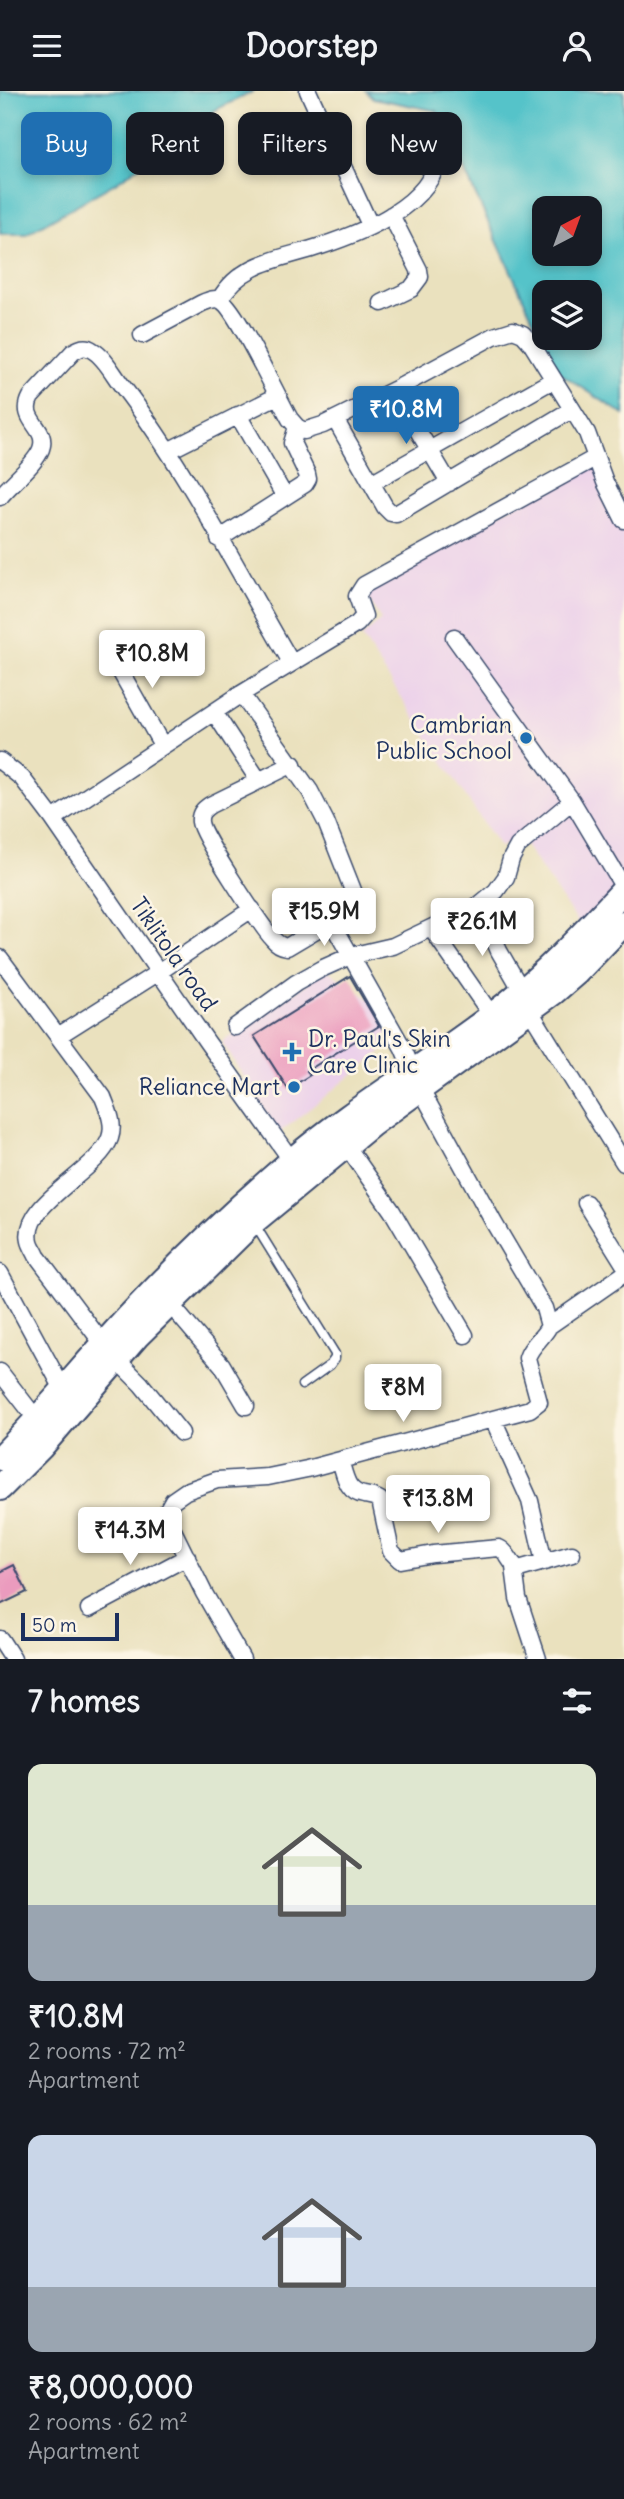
<!DOCTYPE html>
<html lang="en">
<head>
<meta charset="utf-8">
<style>
  :root { --surface:#171b24; --page:#20242c; --text:#f1f3f6; --muted:#9ea1a6; --accent:#1f6fb2 }
  body { margin:0; font-family:Delius,sans-serif; background:var(--page); color:var(--text); height:100vh; display:flex; flex-direction:column; font-size:26px; white-space:nowrap }
  * { box-sizing:border-box; margin:0 }
  p { font-size:23px; color:var(--muted) }
  .icon { flex:none; width:38px; height:38px; fill:none; stroke:currentColor; stroke-width:2; stroke-linecap:round; stroke-linejoin:round }
  .map { position:relative; height:1568px; overflow:hidden }
  .side { display:flex; flex-direction:column; background:var(--surface); flex:1 }
  .side>* { flex:none }
  .hud { position:absolute; left:21px; top:21px; width:583px; height:63px; display:flex; gap:14px }
  .needle { width:46px; rotate:41deg }
  .fabs { position:absolute; left:532px; top:105px; display:grid; gap:14px }
  .fabs a { display:grid; place-items:center; width:70px; height:70px; border-radius:14px; background:var(--surface); box-shadow:0 4px 10px #0003; font-size:35px }
  .scale { position:absolute; left:21px; bottom:18px; width:98px; box-sizing:border-box; padding-left:7px; border:4px solid #1b2f5e; border-top:0; font-size:19px; line-height:24px; white-space:nowrap; color:#1b2f5e; -webkit-text-stroke:5px #fcf5e5; paint-order:stroke }
  .price { position:absolute; translate:-50% -60px; padding:0 16px; border-radius:7px; background:#fff; color:#222; font-size:23px; line-height:46px; filter:drop-shadow(0 2px 4px #0008) }
  .price::after { content:''; position:absolute; left:50%; top:42px; width:21px; height:16px; margin-left:-10px; background:inherit; clip-path:polygon(0 0,100% 0,50% 100%) }
  .price.current { background:var(--accent); color:#fff }
  ul { padding:0; list-style:none }
  li { display:grid; align-content:center; gap:14px; height:371px; padding:0 28px }
  li span { display:grid; place-items:center; height:217px; border-radius:14px; color:#555 }
  li>.icon { margin-inline-start:auto }
  span .icon { width:126px; height:126px; fill:#fffc; stroke-width:1 }
  li b { font-size:30px }
  h2 { display:flex; justify-content:space-between; align-items:center; height:84px; padding:0 28px; font-size:30px }
  .chip { padding:0 24px; border-radius:14px; background:var(--surface); box-shadow:0 4px 10px #0003; font-size:24px; line-height:63px }
  .chip.current { background:var(--accent); color:#fff }
  header { display:flex; justify-content:space-between; align-items:center; height:91px; padding:0 28px; background:var(--surface); font-size:32px; font-weight:700 }
  .map>svg:first-child { display:block }
</style>
</head>
<body>
<header><svg class="icon" aria-label="menu" viewBox="0 0 24 24"><path d="M4 6h16M4 12h16M4 18h16"/></svg>Doorstep<svg class="icon" aria-label="person" viewBox="0 0 24 24"><circle cx="12" cy="8" r="4"/><path d="M4 21q1-7 8-7t8 7"/></svg></header>
<div class="map">
<svg width="624" height="1568" viewBox="0 0 624 1568">
  <rect width="100%" height="100%" fill="#fcf5e5"/>
  <filter id="ink" filterUnits="userSpaceOnUse"><feTurbulence type="fractalNoise" baseFrequency=".0143" numOctaves="2"/><feDisplacementMap in="SourceGraphic" scale="14" xChannelSelector="R" yChannelSelector="G"/><feConvolveMatrix kernelMatrix="1 2 1 2 8 2 1 2 1" color-interpolation-filters="sRGB"/></filter>
  <filter id="wash" filterUnits="userSpaceOnUse"><feTurbulence type="fractalNoise" baseFrequency=".00686" numOctaves="4" result="noise"/><feDisplacementMap in="SourceGraphic" scale="28" xChannelSelector="R" yChannelSelector="G"/><feGaussianBlur stdDeviation="1.57" result="paint"/><feColorMatrix in="noise" values="0 0 0 0 0 0 0 0 0 0 0 0 0 0 0 0 0 1.4 0 .05"/><feComposite in="paint" operator="in"/></filter>
  <g filter="url(#wash)">
    <rect width="100%" height="100%" fill="#eae1be"/>
    <path fill="#ecd1ea" d="M595 372 624 424V797L584 840 520 747 499 756 362 546 381 529 362 496Z
      M327 879 387 920 401 945 279 1042 222 951Z"/>
    <path fill="#55c3c9" stroke="#387994" stroke-width="2" fill-rule="evenodd" d="M0 0H254L217 18 117 91 26 143H0Z
      M366 0H624V324L557 280 437 20 373 7ZM544 117H590V163H544ZM544 201H590V247H544Z"/>
    <g id="blocks">
      <path fill="#eb9bbe" d="M350 885 379 935 307 980 310 984 288 998 254 945Z
        M14 1474 27 1501 0 1514V1481Z"/>
    </g>
  </g>
  <g filter="url(#ink)">
    <use href="#blocks" fill-opacity="0" stroke="#3a4a6c" stroke-width="2"/>
    <g fill="none" stroke-linecap="round" stroke-linejoin="round">
      <g stroke="#3a4a6c" stroke-width="11">
        <path id="service" d="M255 1134 335 1263V1267L330 1274 302 1294"/>
      </g>
      <g stroke="#3a4a6c" stroke-width="19">
        <path id="minor" d="M308 0 370 134
          M220 208C242 170 283 168 321 155 361 142 434 113 438 64 439 56 438 46 437 38
          M382 212 411 198 420 186 419 179 391 124
          M142 244 202 212C209 209 216 206 222 210 237 219 278 307 290 328L297 336 304 340 323 334 394 299 494 245 513 239 523 243 531 252 587 342 605 391 624 429
          M394 299 449 392
          M238 324 285 406
          M335 328 385 416 391 422 396 423 571 319
          M168 360 277 305
          M371 392 553 289
          M0 406C11 392 35 374 41 358 49 336 18 330 31 306L73 261C80 257 85 254 92 259 105 266 114 285 123 296 188 381 237 479 291 571
          M219 448 305 393 308 388 307 383 292 352 297 336
          M454 546 572 710 624 797
          M110 562 162 654
          M241 603 310 700 326 731 356 807 355 812 351 818 287 856C281 855 277 853 273 848 261 835 201 744 200 731 199 722 204 718 210 714L293 673
          M214 621 259 690
          M0 670 22 687 53 728 207 951 297 1077
          M53 728 241 603 357 533 364 525 357 505 364 494 595 367
          M479 814 499 860 522 900
          M331 830 403 957 413 981
          M431 837 492 925
          M0 867 103 1006C108 1019 115 1033 110 1047 98 1081 21 1112 30 1150 31 1155 35 1160 37 1165L103 1253
          M530 920 624 1072
          M235 936 296 892 321 878 350 865 393 855 479 814 496 800 506 786 511 768 518 755 572 710
          M58 945 159 881 252 818
          M346 1054 392 1120 465 1244
          M586 1112 624 1173
          M0 1182 64 1300
          M169 1212 222 1274 246 1315
          M549 1235 624 1183
          M116 1268 141 1293 181 1342
          M0 1281 38 1330
          M493 1328 530 1410 544 1471
          M340 1369C345 1384 346 1401 364 1404 371 1405 374 1405 380 1409L391 1460 400 1469 433 1463 499 1457C509 1461 509 1473 519 1478L572 1463
          M514 1476 518 1507 538 1568
          M89 1518 187 1466
          M0 1548 13 1568
          M242 1568 204 1502 168 1429V1418L173 1409 186 1400 217 1389 268 1386 307 1378 530 1318 539 1311 527 1267C531 1254 543 1247 549 1235L544 1217 494 1132 420 997"/>
      </g>
      <g stroke="#3a4a6c" stroke-width="28">
        <path id="primary" d="M0 1367C48 1320 89 1267 136 1218 184 1167 236 1118 289 1072 352 1018 424 976 490 926 540 889 582 844 624 799
          M0 1397 41 1356 137 1245 253 1131 372 1033 554 901 576 882 624 832"/>
      </g>
      <use href="#service" stroke="#fff" stroke-width="8"/>
      <use href="#minor" stroke="#fff" stroke-width="16"/>
      <use href="#primary" stroke="#fff" stroke-width="24"/>
    </g>
  </g>
  <g fill="#1f6fb2" stroke="#fcf5e5" stroke-width="2.5">
    <circle cx="526" cy="647" r="7"/>
    <path d="M288.5 950.5h7v7h7v7h-7v7h-7v-7h-7v-7h7z"/>
    <circle cx="294" cy="996" r="7"/>
  </g>
  <g text-anchor="middle" stroke-width="5" stroke-linejoin="round" paint-order="stroke">
    <g font-size="23" fill="#1b2f5e" stroke="#fcf5e5" text-anchor="end">
      <text x="512" y="642">Cambrian<tspan x="512" dy="26">Public School</tspan></text>
      <text x="308" y="956" text-anchor="start">Dr. Paul's Skin<tspan x="308" dy="26">Care Clinic</tspan></text>
      <text x="280" y="1004">Reliance Mart</text>
    </g>
    <g font-size="23" fill="#1b2f5e" stroke="#fcf5e5">
      <text transform="translate(174 863) rotate(55)" y="8">Tiklitola road</text>
    </g>
  </g>
</svg>
<div class="fabs">
<a><svg class="needle" viewBox="-14 -14 28 28"><path d="M0-13l5 13h-10z" fill="#e53935"/><path d="M0 13l5-13h-10z" fill="#9ea1a6"/></svg></a>
<a><svg class="icon" aria-label="layers" viewBox="0 0 24 24"><path d="M12 4l9 5-9 5-9-5zM3 14l9 5 9-5"/></svg></a>
</div>
<div class="scale">50 m</div>
<b class="price current" style="left:406px;top:355px">₹10.8M</b>
<b class="price" style="left:152px;top:599px">₹10.8M</b>
<b class="price" style="left:324px;top:857px">₹15.9M</b>
<b class="price" style="left:482px;top:867px">₹26.1M</b>
<b class="price" style="left:403px;top:1333px">₹8M</b>
<b class="price" style="left:438px;top:1444px">₹13.8M</b>
<b class="price" style="left:130px;top:1476px">₹14.3M</b>
<div class="hud">
<a class="chip current">Buy</a>
<a class="chip">Rent</a>
<a class="chip">Filters</a>
<a class="chip">New</a>
</div>
</div>
<section class="side">
<h2>7 homes<svg class="icon" aria-label="filters" viewBox="0 0 24 24"><path d="M4 7h16M4 17h16"/><circle cx="9" cy="7" r="2"/><circle cx="15" cy="17" r="2"/></svg></h2>
<ul>
<li><span style="background:linear-gradient(#dfe7d0 65%,#9aa5b1 0)"><svg class="icon" aria-label="home" viewBox="0 0 24 24"><path d="M3 11l9-7 9 7M6 9v11h12V9"/></svg></span><div><b>₹10.8M</b><p>2 rooms · 72 m²</p><p>Apartment</p></div></li>
<li><span style="background:linear-gradient(#c9d6e8 70%,#9aa5b1 0)"><svg class="icon" aria-label="home" viewBox="0 0 24 24"><path d="M3 11l9-7 9 7M6 9v11h12V9"/></svg></span><div><b>₹8,000,000</b><p>2 rooms · 62 m²</p><p>Apartment</p></div></li>
</ul>
</section>
</body>
</html>
